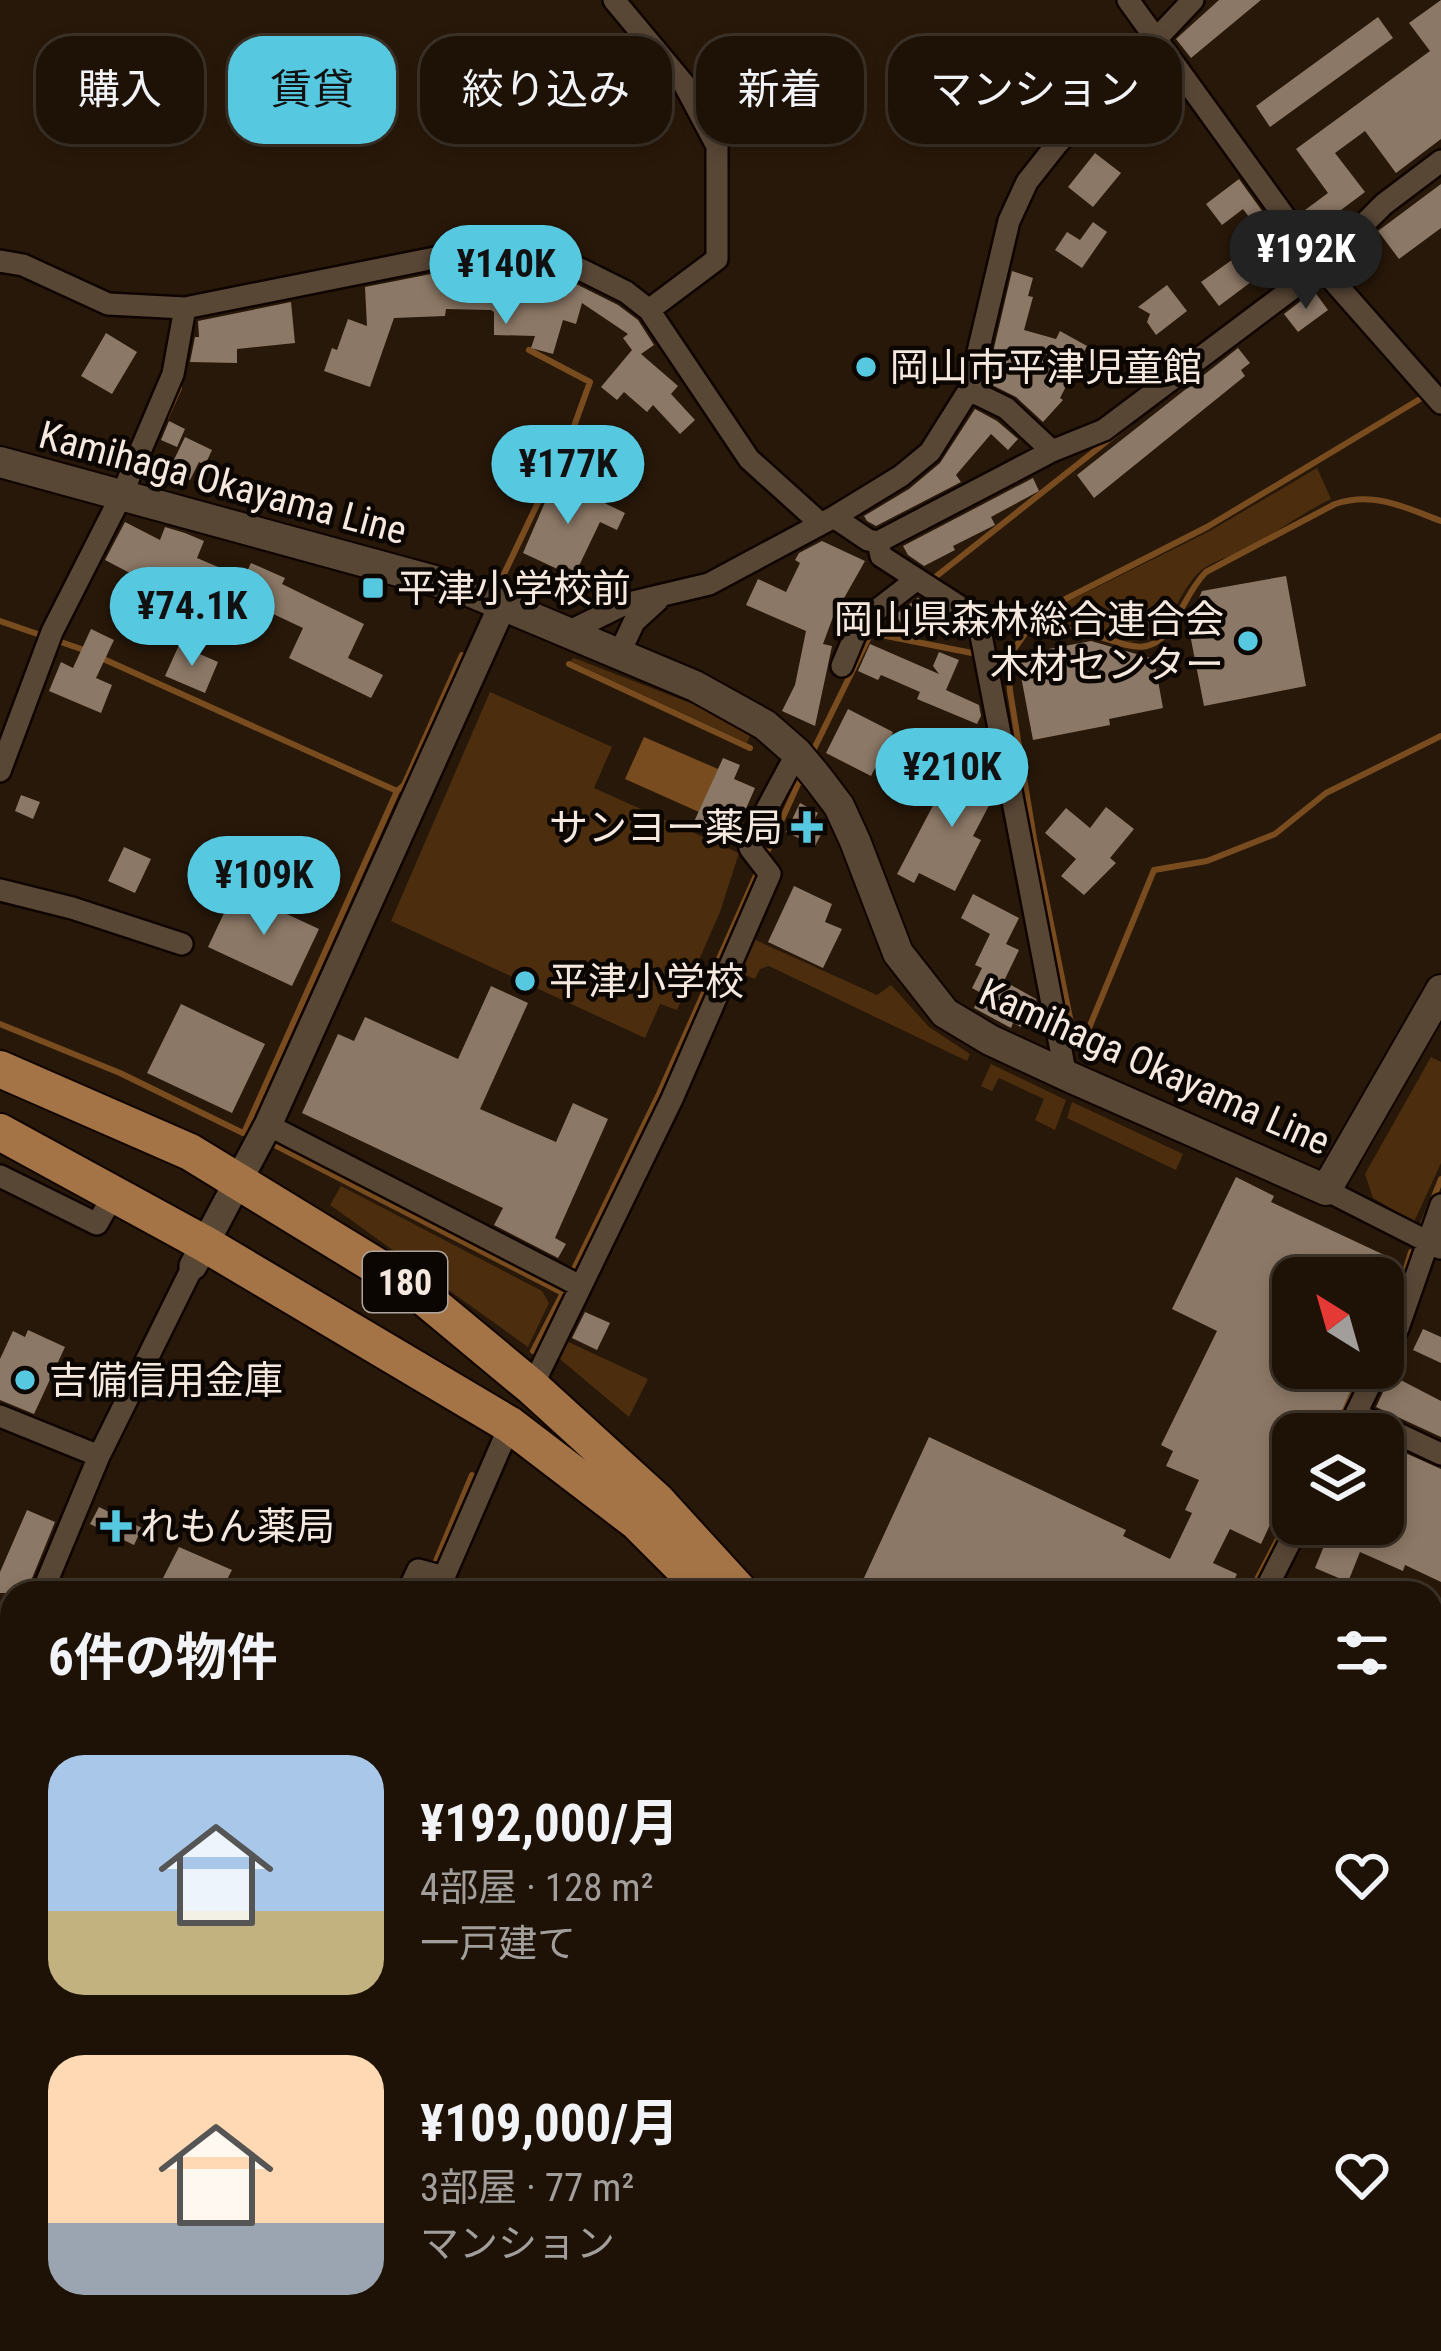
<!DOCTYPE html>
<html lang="ja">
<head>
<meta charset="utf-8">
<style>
  :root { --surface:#1e1207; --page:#2b2015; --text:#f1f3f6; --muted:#a19e9b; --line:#3c3228; --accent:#56c9e1 }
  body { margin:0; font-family:"Roboto Condensed","Noto Sans JP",sans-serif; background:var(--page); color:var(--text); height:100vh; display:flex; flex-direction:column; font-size:45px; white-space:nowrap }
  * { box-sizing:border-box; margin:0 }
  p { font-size:39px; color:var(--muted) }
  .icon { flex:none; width:66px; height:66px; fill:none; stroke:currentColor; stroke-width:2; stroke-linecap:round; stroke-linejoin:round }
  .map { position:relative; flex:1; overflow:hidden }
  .details { position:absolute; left:0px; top:1581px; width:1443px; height:771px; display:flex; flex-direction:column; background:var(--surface); border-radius:36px 36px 0 0; box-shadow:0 6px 18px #0003,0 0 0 3px var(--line) }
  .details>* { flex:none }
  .top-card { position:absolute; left:36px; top:36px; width:1371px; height:108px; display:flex; gap:24px }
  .needle { width:78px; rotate:323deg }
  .fabs { position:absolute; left:1272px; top:1257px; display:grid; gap:24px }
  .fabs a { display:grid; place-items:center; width:132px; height:132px; border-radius:24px; background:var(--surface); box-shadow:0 6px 18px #0003,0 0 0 3px var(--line); font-size:60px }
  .price { position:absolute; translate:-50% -102px; padding:0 27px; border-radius:42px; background:var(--accent); color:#111; font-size:39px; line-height:78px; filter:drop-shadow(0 3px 6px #0008) }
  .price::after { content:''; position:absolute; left:50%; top:72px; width:36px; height:27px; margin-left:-18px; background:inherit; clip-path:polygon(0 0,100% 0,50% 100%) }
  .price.selected { background:#222; color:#fff }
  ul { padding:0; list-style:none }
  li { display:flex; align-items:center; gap:36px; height:300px; padding:0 48px }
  li span { display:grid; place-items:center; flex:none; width:336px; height:240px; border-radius:36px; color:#555 }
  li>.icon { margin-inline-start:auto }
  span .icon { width:144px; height:144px; fill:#fffc; stroke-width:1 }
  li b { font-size:51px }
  h2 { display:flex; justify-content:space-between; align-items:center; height:144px; padding:0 48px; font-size:51px }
  .tag { padding:0 42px; border-radius:36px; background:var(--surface); box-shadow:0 6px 18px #0003,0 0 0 3px var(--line); font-size:42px; line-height:108px }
  .tag.selected { background:var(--accent); color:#111 }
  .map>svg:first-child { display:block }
</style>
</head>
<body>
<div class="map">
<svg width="1441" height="2351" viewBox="0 0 1441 2351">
  <rect width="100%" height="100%" fill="#281809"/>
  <path fill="#4c2e0e" d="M1317 468 1331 499C1302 513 1277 532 1249 548 1228 559 1207 560 1192 580 1178 598 1171 620 1157 637L1130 642 1047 618 1045 613 1210 531Z
    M574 658 698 706 750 736 747 743 570 661Z
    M490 692 612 747 594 788 739 853 720 912 677 1010 660 1004 645 1038 391 921Z
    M749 937 877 995 891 985 929 1027 970 1054 967 1061 769 966 760 969 755 979 735 971Z
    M1431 1057 1441 1062V1163L1414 1222 1373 1198 1365 1174Z
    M991 1064 1066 1100 1055 1130 1035 1120 1044 1099 999 1078 992 1091 981 1086Z
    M1072 1102 1183 1154 1176 1170 1067 1118Z
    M341 1186 542 1291 549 1303 528 1347 330 1205Z
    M562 1339 648 1379 629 1417 554 1354Z"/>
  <path fill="#794c1f" d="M644 737 718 769 699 812 625 779Z"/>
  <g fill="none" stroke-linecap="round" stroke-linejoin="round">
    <path stroke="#794c1f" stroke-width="6" d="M1425 396 1207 527 1040 612 1008 658 1010 691 1034 839 1075 1043 1082 1045 1154 870 1207 861 1275 834 1326 793 1441 736
      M166 417 179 388
      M503 576 573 429 590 382 529 350
      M929 582 1130 423
      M1040 612 1046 626C1062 629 1078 631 1094 635 1123 643 1149 660 1170 628 1183 609 1190 588 1206 572L1335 504C1374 491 1404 507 1441 521
      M0 621 87 651
      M99 657 397 791 244 1133
      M569 664 750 748
      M811 755 871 633 977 654
      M397 791 404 785 462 655
      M764 859 803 773
      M0 1024 120 1073 243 1133
      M267 1141 563 1293
      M1421 1229 1441 1179
      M572 1273 659 1094 758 871
      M1393 1312 1411 1252
      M533 1351 567 1285
      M1332 1434 1365 1371
      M434 1566 472 1475
      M422 1593 429 1578
      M1250 1593 1293 1510
      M0 1794 12 1800
      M1431 2008 1441 1986
      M0 2200 12 2205
      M342 2340 370 2351
      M641 2340 651 2351
      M1168 2340 1176 2351
      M104 2351 109 2340
      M876 2351 881 2340"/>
  </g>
  <path fill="#8c7866" d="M1219 0H1261L1191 58 1176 39Z
    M1441 0V139L1396 173 1365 131 1335 153 1365 192 1337 213 1341 218 1317 236 1301 213 1328 193 1296 149 1430 51 1409 23Z
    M1378 17 1393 38 1270 127 1256 106Z
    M1146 72 1166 91 1120 138 1105 123Z
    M1095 153 1121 173 1093 207 1068 187Z
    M1239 179 1296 258 1264 282 1259 276 1219 306 1201 282 1264 237 1243 209 1222 225 1206 204Z
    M1441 184V228L1399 259 1378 231Z
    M1093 222 1107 232 1082 268 1055 250 1067 232 1080 240Z
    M1012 271 1033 278 1028 296 1033 297 1024 330 1056 339 1060 331 1087 346 1060 398 1063 400 1043 422 1016 397 986 382Z
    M436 273 556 274 618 305 638 320 654 345 641 354 678 386 671 394 695 420 680 434 653 405 647 412 624 392 617 400 601 387 632 350 623 338 628 334 582 303 576 324 563 320 553 354 531 348 535 336 494 335V312L491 310 446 309 445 316 394 318 370 387 324 371 332 348 337 350 348 319 367 326 365 287Z
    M1167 285 1187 311 1156 335 1147 322 1150 314 1138 307Z
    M1314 291 1328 310 1298 332 1284 314Z
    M291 302 295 343 237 349V363L190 362 195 337H199L198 321Z
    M106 333 137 352 112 394 81 376Z
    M1238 348 1250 363 1241 370 1245 376 1094 498 1077 475Z
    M975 409 997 421 1018 439 1008 450 991 434 956 475 961 482 876 526 867 521 864 516 909 489 940 463Z
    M169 421 185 429 177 447 161 440Z
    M185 437 212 450 205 465 199 462 190 480 169 470Z
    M1033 478 1039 491 991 517 995 525 953 546 955 550 924 566 908 555 903 546Z
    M555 479 625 513 617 530 600 522 576 572 566 567 564 572 523 553Z
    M125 522 160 540 165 527 185 533 204 541 197 558 244 578 251 563 285 578 282 584 364 624 348 658 383 675 371 698 289 658 303 628 269 612 258 637 144 587 147 582 105 560Z
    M822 541 865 561 843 600 840 598 823 644 832 646 815 726 782 711 795 685 806 631 746 605 758 579 786 592 800 563 795 560 799 553Z
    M1286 576 1306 686 1204 706 1188 624 1202 591Z
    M918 598 939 611 909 634 895 615Z
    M91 629 114 640 96 678 112 685 101 713 49 691 61 662 73 668Z
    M1091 641 1154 659 1163 708 1109 719 1110 725 1033 740 1017 655Z
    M870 644 939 674 933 666 939 652 959 660 946 690 979 705 981 716 977 724 917 699 920 692 881 675 878 680 858 671Z
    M179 645 218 662 205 693 165 676Z
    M848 709 893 732 871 776 826 753Z
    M976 751 989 758 992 772 985 785 996 792 973 836 981 840 955 891 919 873 914 883 897 874 938 796 949 802Z
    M723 758 740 765 734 779 755 788 735 834 713 824 710 832 693 824Z
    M21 795 40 802 33 819 15 811Z
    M800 803 818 813 815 818 826 825 815 846 786 832Z
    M1106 807 1134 829 1110 858 1116 863 1084 895 1061 876 1076 859 1045 833 1066 808 1090 828Z
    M124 847 151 859 135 893 108 881Z
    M794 886 832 904 825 922 842 929 823 968 768 942Z
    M235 890 319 929 292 986 208 947Z
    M973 894 1019 918 1006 944 1019 950 1004 981 1036 999 1038 1008 1030 1025 1024 1022 1021 1027 1013 1023 1011 1028 974 1008 981 993 972 988 982 968 975 965 990 934 961 918Z
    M491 986 528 1003 480 1109 556 1142 573 1103 608 1119 555 1238 566 1244 558 1258 494 1225 503 1208 302 1113 338 1034 354 1041 365 1017 458 1059Z
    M181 1004 265 1044 232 1113 147 1073Z
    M1236 1177 1274 1196 1271 1202 1395 1260 1386 1278H1293V1368H1361L1331 1434H1293V1476L1261 1544 1230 1529 1213 1563 1237 1574 1228 1593H857L929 1437 1126 1530 1123 1536 1170 1559 1192 1513 1185 1510 1199 1480 1166 1466 1173 1451 1161 1445 1217 1331 1172 1309Z
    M585 1312 610 1323 597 1350 572 1338Z
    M1423 1329 1441 1337V1363L1413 1350Z
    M28 1330 65 1347 34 1414 0 1400V1359L13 1331 25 1337Z
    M1391 1375 1441 1401V1437L1376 1407Z
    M1392 1447 1441 1469V1582L1405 1565 1403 1571 1360 1552 1348 1582 1315 1568 1333 1524H1384L1383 1466Z
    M99 1507 142 1528 134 1545 90 1524Z
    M27 1510 55 1522 26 1593H0V1572Z
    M179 1547 232 1570 220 1593H193L163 1578Z"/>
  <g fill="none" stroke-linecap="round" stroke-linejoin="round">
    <g stroke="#100400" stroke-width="26">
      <path id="minor" d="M614 0 684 84 717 146V259L649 310
        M1128 0 1321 267 1441 403
        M0 261 23 265 108 304 185 308 435 258 560 259 626 292 649 310 749 459 820 523
        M969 390 1006 408 1052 451
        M834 517 868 540 878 542 881 556 968 612 980 630 1064 1066 1060 1072
        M878 542 1052 451 1104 430 1321 267 1384 204 1441 161
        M568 632 625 604 709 584 834 517 901 476 930 452 969 390 1009 221 1027 182 1057 144 1193 0
        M620 652 634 622 658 600
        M842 666 860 623 916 580
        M0 771 52 632 122 494 173 374 185 308
        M0 890 72 908 182 944
        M268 1125 580 1286
        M0 1176 97 1224 113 1196
        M1326 1190 1440 1248
        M1383 1358 1398 1328 1441 1205
        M532 1387 672 1099 770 874 750 848 755 831 797 753
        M1356 1414 1441 1454
        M0 1416 99 1456
        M1346 1434 1378 1368
        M42 1593 99 1456 193 1266
        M407 1593 418 1570 444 1577 510 1425
        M1264 1593 1299 1524
        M0 1692 12 1663
        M1431 1749 1441 1753
        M0 1808 12 1813
        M1431 1883 1441 1887
        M1431 1984 1441 1963
        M0 2177 12 2182
        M391 2340 419 2351
        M898 2351 902 2340"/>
    </g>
    <g stroke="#100400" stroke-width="32">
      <path id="tertiary" d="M193 1266 268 1125 503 604"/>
    </g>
    <g stroke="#100400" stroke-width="34">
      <path id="secondary" d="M0 462 464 589 695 686 765 725 797 753 817 777 839 806 855 841 898 953 945 1013 990 1040 1072 1078 1326 1190 1441 990"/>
    </g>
    <g stroke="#100400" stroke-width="40">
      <path id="trunk" d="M0 1069 190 1152 414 1289 532 1387 656 1500 741 1593
        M0 1132 205 1244 510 1425 637 1522 708 1593
        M1431 2055 1441 2051
        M1240 2340 1248 2351
        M1334 2340 1342 2351
        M535 2351 567 2340"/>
    </g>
    <use href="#minor" stroke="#594736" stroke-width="21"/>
    <use href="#tertiary" stroke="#594736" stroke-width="27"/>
    <use href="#secondary" stroke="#594736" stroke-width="30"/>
    <use href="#trunk" stroke="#a47446" stroke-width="36"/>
  </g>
  <g fill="#56c9e1" stroke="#0c0602" stroke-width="4.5">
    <circle cx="866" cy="367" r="12"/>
    <rect x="361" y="576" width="24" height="24" rx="6"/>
    <circle cx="1248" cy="641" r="12"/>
    <path d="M801 809h12v12h12v12h-12v12h-12v-12h-12v-12h12z"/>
    <circle cx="525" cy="981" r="12"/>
    <circle cx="25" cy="1380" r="12"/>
    <path d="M110 1508h12v12h12v12h-12v12h-12v-12h-12v-12h12z"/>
  </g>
  <g text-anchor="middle" stroke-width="9" stroke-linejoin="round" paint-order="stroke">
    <rect fill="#0c0602" stroke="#afa59d" stroke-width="3" x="363" y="1252" width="84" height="60" rx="9"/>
    <g font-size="36" font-weight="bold" fill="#f5e9df">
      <text x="405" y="1295">180</text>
    </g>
    <g font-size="39" fill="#f5e9df" stroke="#0c0602" text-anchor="start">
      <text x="890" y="381">岡山市平津児童館</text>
      <text x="397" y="602">平津小学校前</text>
      <text x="1224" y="633" text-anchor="end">岡山県森林総合連合会<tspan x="1224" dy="45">木材センター</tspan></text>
      <text x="783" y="841" text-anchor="end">サンヨー薬局</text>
      <text x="549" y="995">平津小学校</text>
      <text x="49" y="1394">吉備信用金庫</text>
      <text x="140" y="1540">れもん薬局</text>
    </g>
    <g font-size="39" fill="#f5e9df" stroke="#0c0602">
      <text transform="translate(223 482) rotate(15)" y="14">Kamihaga Okayama Line</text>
      <text transform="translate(1155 1066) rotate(24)" y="14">Kamihaga Okayama Line</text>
    </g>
  </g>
</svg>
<div class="fabs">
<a><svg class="needle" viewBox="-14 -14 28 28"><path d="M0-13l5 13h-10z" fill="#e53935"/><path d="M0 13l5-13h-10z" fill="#a19e9b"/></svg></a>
<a><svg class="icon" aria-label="layers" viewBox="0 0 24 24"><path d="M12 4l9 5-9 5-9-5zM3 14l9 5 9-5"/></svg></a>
</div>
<b class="price selected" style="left:1306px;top:312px">¥192K</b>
<b class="price" style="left:506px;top:327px">¥140K</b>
<b class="price" style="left:568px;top:527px">¥177K</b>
<b class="price" style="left:192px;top:669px">¥74.1K</b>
<b class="price" style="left:952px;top:830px">¥210K</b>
<b class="price" style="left:264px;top:938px">¥109K</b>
<div class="top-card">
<a class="tag">購入</a>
<a class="tag selected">賃貸</a>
<a class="tag">絞り込み</a>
<a class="tag">新着</a>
<a class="tag">マンション</a>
</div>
<section class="details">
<h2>6件の物件<svg class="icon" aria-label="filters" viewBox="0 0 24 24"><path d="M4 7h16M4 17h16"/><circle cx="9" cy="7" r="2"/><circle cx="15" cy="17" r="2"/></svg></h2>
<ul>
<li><span style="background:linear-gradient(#a9c7e8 65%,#c2b280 0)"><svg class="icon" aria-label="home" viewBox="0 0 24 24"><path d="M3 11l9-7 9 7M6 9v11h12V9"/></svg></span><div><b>¥192,000/月</b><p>4部屋 · 128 m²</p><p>一戸建て</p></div><svg class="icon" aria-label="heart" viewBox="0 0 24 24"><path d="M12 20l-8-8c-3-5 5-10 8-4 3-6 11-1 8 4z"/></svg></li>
<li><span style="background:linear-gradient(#ffd9b3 70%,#9aa5b1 0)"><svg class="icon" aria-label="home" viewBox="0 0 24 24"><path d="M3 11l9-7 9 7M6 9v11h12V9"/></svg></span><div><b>¥109,000/月</b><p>3部屋 · 77 m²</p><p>マンション</p></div><svg class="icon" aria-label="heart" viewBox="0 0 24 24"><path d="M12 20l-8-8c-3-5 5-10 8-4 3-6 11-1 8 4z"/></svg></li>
</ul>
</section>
</div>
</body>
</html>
